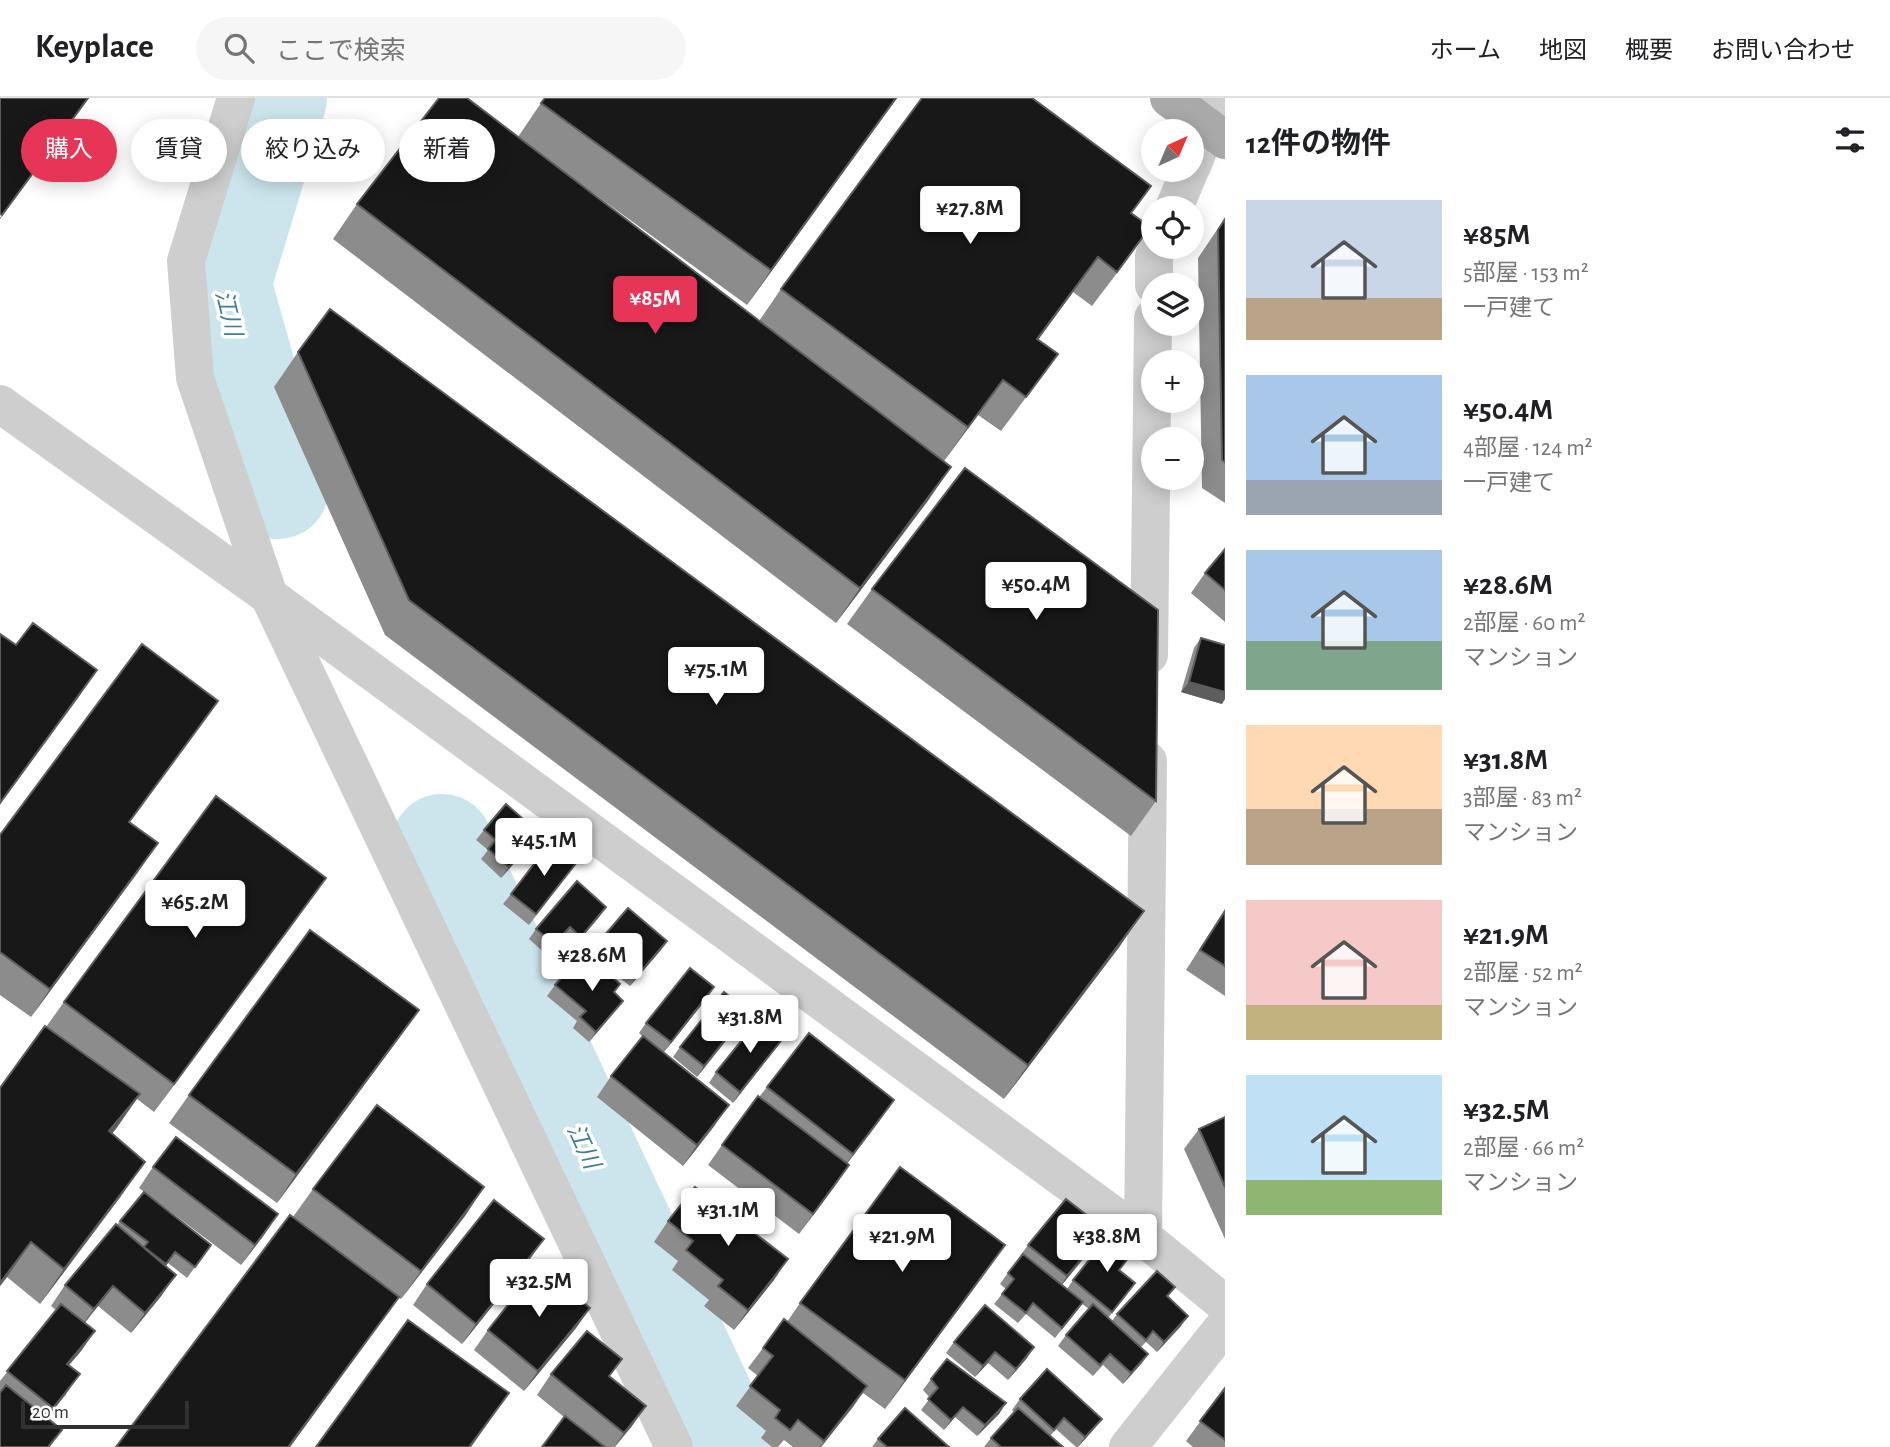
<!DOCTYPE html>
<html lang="ja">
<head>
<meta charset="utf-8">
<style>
  :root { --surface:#fff; --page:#f6f6f6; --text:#202124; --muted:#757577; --line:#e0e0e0; --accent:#e73557 }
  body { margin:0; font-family:"Alegreya Sans","Noto Sans JP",sans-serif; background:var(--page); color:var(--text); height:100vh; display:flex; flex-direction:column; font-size:26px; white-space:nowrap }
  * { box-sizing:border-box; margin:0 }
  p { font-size:23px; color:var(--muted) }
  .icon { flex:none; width:38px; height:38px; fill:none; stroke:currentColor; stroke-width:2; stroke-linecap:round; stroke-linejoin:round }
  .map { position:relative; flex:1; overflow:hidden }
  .side { display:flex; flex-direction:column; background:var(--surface); width:665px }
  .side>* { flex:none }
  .top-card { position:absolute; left:21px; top:21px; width:665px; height:63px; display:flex; gap:14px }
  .needle { width:46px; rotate:44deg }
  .controls { position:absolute; left:1141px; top:21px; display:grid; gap:14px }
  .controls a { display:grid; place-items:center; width:63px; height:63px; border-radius:50%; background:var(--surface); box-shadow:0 4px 18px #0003; font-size:35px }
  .scale { position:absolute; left:21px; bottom:18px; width:168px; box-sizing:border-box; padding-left:7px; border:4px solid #313131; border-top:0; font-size:19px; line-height:24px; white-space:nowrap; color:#313131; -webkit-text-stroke:5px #fff; paint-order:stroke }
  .price { position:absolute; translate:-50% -60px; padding:0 16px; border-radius:7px; background:#fff; color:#222; font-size:23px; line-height:46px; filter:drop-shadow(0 2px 4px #0008) }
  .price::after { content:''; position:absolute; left:50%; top:42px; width:21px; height:16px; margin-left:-10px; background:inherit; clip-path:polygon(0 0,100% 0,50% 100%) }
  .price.selected { background:var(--accent); color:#fff }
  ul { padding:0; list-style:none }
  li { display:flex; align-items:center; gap:21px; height:175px; padding:0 21px }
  li span { display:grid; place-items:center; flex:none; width:196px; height:140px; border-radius:0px; color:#555 }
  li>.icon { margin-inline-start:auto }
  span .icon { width:84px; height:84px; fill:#fffc; stroke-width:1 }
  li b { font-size:30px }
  h2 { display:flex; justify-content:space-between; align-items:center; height:84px; padding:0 21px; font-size:30px }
  .pill { padding:0 24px; border-radius:32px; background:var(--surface); box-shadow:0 4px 18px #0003; font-size:24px; line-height:63px }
  .pill.selected { background:var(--accent); color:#fff }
  header { display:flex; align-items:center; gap:42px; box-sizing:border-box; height:98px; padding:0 35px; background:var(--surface); border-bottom:2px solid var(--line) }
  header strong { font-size:33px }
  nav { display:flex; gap:38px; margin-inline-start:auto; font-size:24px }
  .search { width:490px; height:63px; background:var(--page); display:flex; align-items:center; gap:18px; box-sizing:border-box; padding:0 24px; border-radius:38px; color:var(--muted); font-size:26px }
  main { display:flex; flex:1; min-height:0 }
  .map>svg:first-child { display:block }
</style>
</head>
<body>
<header>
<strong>Keyplace</strong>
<div class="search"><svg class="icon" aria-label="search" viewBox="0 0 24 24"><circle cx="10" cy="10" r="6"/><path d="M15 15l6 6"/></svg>ここで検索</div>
<nav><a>ホーム</a><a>地図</a><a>概要</a><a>お問い合わせ</a></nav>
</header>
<main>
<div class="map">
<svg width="1225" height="1349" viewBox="0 0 1225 1349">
  <rect width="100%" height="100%" fill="#fff"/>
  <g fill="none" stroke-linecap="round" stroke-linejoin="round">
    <path stroke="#cce5ed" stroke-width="102" d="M276 0 220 186 278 390
      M442 747 725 1349"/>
    <path stroke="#cecece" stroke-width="38" d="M236 0 186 163 195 280 269 498 674 1349
      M1192 68 1219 0
      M1174 110 1190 72
      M1154 187V158L1158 149
      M0 306 269 498 1143 1139
      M1149 557 1153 220
      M1148 663 1143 1139 1225 1206
      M1128 1349 1225 1227"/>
    <path stroke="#a9a9a9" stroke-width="38" d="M1169 0 1225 42"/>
  </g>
  <path fill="#8c8c8c" d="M897 0 747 207 564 74 759 223 781 191 1131 115 1150 129 1092 208 1073 194 1038 242 1058 256 1033 290 1001 333 978 317 944 363 951 369 927 404 836 525 333 141 357 106 518 39 541 5Z
    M1225 120V405L1202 390 1198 160Z
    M298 254 1120 848 1004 1001 385 537 274 289Z
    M1225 451V524L1191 495 1205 475Z
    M872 491 1156 703 1131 738 847 526Z
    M1201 540 1222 606 1181 594 1194 550Z
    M218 603 129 724 138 774 31 919 0 897V737Z
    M484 732 539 735 532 745 501 780 481 761 488 752 476 742Z
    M577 764 529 827 503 806 511 796Z
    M326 780 154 1014 137 1001 112 1035 121 1098 40 1206 7 1179 0 1188V990L46 929 64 904Z
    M1225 811V898L1186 872Z
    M599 819 573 849 562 840 547 857 529 841 536 831Z
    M604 838 667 843 660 853 630 888 611 873 616 865 597 848Z
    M584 874 620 886 614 894 623 903 615 913 589 944 573 930 577 923 547 898 555 887Z
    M707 900 664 954 715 1027 683 1068 597 999 611 978 643 939 639 935 646 925Z
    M748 913 697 979 673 959 680 949Z
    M784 939 733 1005 709 985 716 974Z
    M399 940 277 1105 169 1025 189 997Z
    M767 989 880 1022 847 1066 849 1067 799 1136 708 1067 722 1047Z
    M1225 1019V1141L1184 1051 1199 1031Z
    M153 1069 264 1137 241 1167 139 1090Z
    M484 1089 465 1118 401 1201 399 1200 290 1349H116L293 1119 313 1091Z
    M144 1094 211 1147 187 1180 168 1165 166 1168 162 1197 131 1235 98 1208 85 1225 95 1233 81 1253 69 1267 66 1296 47 1320 62 1332 50 1349H0V1283L56 1212 51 1208 65 1187 117 1127Z
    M668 1123 774 1182 734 1232 704 1208 709 1202 672 1172 678 1163 654 1144Z
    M1075 1138 1083 1161 1062 1187 1067 1191 1073 1182 1120 1172 1128 1195 1108 1220 1112 1223 1117 1216 1168 1199 1181 1228 1157 1254 1146 1244 1141 1249 1148 1256 1141 1266 1123 1286 1103 1267 1093 1278 1058 1248 1066 1237 1089 1211 1082 1206 1055 1240 1026 1216 1018 1225 994 1206 1006 1191 1000 1186 1028 1147Z
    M530 1161 462 1246 413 1207 427 1186Z
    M985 1175 885 1311 863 1295 821 1349H793L784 1342 778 1349H772L761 1340 766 1333 736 1308 758 1278 748 1270 763 1250 787 1224 800 1205Z
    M590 1210 576 1230 524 1293 474 1252 488 1232Z
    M954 1244 1027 1260 1008 1282 988 1265 975 1279 946 1255Z
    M551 1276 610 1278 632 1328 615 1349H542L564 1319 537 1297Z
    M931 1281 1006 1305 999 1316 977 1338 955 1319 944 1332 921 1312 930 1300 923 1292Z
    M1225 1290V1349H1193L1186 1343Z
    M1020 1301 1094 1331 1078 1349H1076L1056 1331 1050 1338 1063 1349H984L991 1340 1014 1314 1012 1312Z
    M878 1341 949 1349H872Z"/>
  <path fill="#5d5d5d" d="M88 0H89L0 121V120Z
    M896 0H897L747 207 771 172Z
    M1150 129 1126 163 1092 208 1117 174Z
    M1098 159 1073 194 1013 276 1037 241Z
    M1003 282 978 317 944 363 968 329Z
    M951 369 927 404 836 525 860 490Z
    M97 572 78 600 0 706V705Z
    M1189 584 1225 594V601L1222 606 1181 594Z
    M218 603 198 631 109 752 129 724Z
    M539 735 532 745 501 780 509 769Z
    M158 745 138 774 31 919 50 891Z
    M326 780 306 808 154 1014 174 986Z
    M606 809 599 819 573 849 581 839Z
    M1144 813 1120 848 1004 1001 1028 967Z
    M570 829 562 840 547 857 554 846Z
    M667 843 660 853 630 888 637 878Z
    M714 889 707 900 664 954 671 944Z
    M623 903 615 913 589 944 596 934Z
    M419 912 399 940 277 1105 296 1076Z
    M748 913 741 924 697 979 704 968Z
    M784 939 777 949 733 1005 740 994Z
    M140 996 116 1031 85 1068 109 1033Z
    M894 1002 880 1022 838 1077 853 1056Z
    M729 1007 715 1027 683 1068 697 1047Z
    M145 1064 121 1098 40 1206 64 1171Z
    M849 1067 835 1088 799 1136 813 1116Z
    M484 1089 465 1118 401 1201 421 1173Z
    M278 1116 264 1137 241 1167 255 1147Z
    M544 1141 530 1161 462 1246 476 1226Z
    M31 1144 7 1179 0 1188V1185Z
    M1005 1147 985 1175 885 1311 905 1282Z
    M1090 1150 1083 1161 1060 1189 1067 1178Z
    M788 1161 774 1182 734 1232 748 1212Z
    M176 1177 162 1197 131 1235 145 1215Z
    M113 1188 98 1208 79 1231 94 1211Z
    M399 1199 290 1349H288Z
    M590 1210 576 1230 524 1293 538 1273Z
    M1188 1218 1181 1228 1157 1254 1164 1244Z
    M95 1233 81 1253 53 1286 67 1266Z
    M1034 1249 1027 1260 1008 1282 1016 1271Z
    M995 1254 988 1265 975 1279 983 1268Z
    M1148 1256 1141 1266 1123 1286 1131 1275Z
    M80 1276 66 1296 39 1330 53 1310Z
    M867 1288 853 1309 821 1349H820Z
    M509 1295 471 1349H469Z
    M1006 1305 999 1316 977 1338 985 1327Z
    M646 1308 632 1328 614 1349 624 1335Z
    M963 1309 955 1319 944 1332 951 1322Z
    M1102 1321 1094 1331 1078 1349 1085 1339Z"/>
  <path fill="#181818" stroke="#5d5d5d" stroke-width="2" d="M0 0H88L2 117 0 116Z
    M439 0H467L951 369 860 490 357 106Z
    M545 0H896L771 172 541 5Z
    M922 0H1032L1151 88 1131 115 1150 129 1117 174 1098 159 1037 241 1058 256 1026 299 1003 282 968 329 781 191Z
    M1225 121V364L1222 362 1218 132Z
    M330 211 1144 813 1028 967 409 502 298 254Z
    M965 370 1158 512 1156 703 872 491Z
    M1225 451V492L1205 475Z
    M33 525 97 572 0 705V536L16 547Z
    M1201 540 1225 547V594L1189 584Z
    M142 546 218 603 129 724 158 745 50 891 0 854V737Z
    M216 698 326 780 174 986 64 904Z
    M506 706 539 735 509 769 488 751 496 742 484 732Z
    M551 744 577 764 536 816 511 796Z
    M577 783 606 809 581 839 570 829 554 846 536 831Z
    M628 810 667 843 637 878 619 862 624 855 604 838Z
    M1225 813V868L1200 852Z
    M310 832 419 912 296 1076 189 997Z
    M594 863 620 886 614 894 623 903 596 934 580 919 586 913 555 887 574 865 584 874Z
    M690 870 714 889 671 944 646 925Z
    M724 894 748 913 704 968 680 949Z
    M760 920 784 939 740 994 716 974Z
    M45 928 140 996 109 1033 145 1064 64 1171 31 1144 0 1185V990Z
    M809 935 894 1002 853 1056 767 989Z
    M643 938 729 1007 697 1047 611 978Z
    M758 998 849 1067 813 1116 722 1047Z
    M377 1007 484 1089 421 1173 313 1091Z
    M1225 1019V1089L1199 1031Z
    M176 1039 278 1116 255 1147 153 1069Z
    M900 1069 1005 1147 905 1282 800 1205Z
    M695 1089 788 1161 748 1212 718 1188 723 1182 686 1152 693 1143 668 1123Z
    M144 1094 211 1147 195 1169 175 1154 166 1166 144 1149 148 1144 120 1123Z
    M1066 1101 1089 1119 1074 1137 1090 1150 1067 1178 1028 1147Z
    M494 1102 544 1141 476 1226 427 1186Z
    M290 1117 399 1199 288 1349H116Z
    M116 1126 176 1177 145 1215 113 1188 94 1211 65 1187Z
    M1111 1135 1133 1154 1119 1172 1135 1185 1112 1214 1073 1182Z
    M1023 1156 1083 1204 1062 1230 1033 1205 1026 1215 1002 1196 1014 1181 1008 1175Z
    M538 1169 590 1210 538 1273 488 1232Z
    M1157 1173 1175 1189 1167 1198 1188 1218 1164 1244 1153 1233 1146 1242 1117 1216Z
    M61 1206 95 1233 67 1266 80 1276 53 1310 7 1273Z
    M1093 1206 1148 1256 1131 1275 1110 1256 1100 1267 1066 1237Z
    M985 1207 1034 1249 1016 1271 995 1254 983 1268 954 1244Z
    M784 1221 867 1288 824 1343 798 1322 790 1332 775 1320 780 1312 750 1288 773 1258 763 1250Z
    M408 1222 509 1295 469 1349H316Z
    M587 1233 622 1261 609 1278 646 1308 624 1335 551 1276Z
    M947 1261 1006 1305 985 1327 963 1309 951 1322 928 1301 938 1290 931 1281Z
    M1047 1271 1102 1321 1085 1339 1064 1320 1054 1332 1020 1301Z
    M6 1287 62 1332 48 1349H0V1295Z
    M1225 1290V1342L1200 1323Z
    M905 1310 949 1349H887L878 1341Z
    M1018 1310 1063 1349H1001L991 1340Z
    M565 1318 605 1349H542Z"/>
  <g text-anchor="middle" stroke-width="7" stroke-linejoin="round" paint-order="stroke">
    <g font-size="23" font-style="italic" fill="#3d7e95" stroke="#fff">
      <text transform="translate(229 215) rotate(76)" y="8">江川</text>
      <text transform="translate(584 1048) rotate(65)" y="8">江川</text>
    </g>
  </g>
</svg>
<div class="controls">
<a><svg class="needle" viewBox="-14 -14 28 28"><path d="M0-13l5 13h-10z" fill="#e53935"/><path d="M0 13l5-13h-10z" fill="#757577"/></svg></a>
<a><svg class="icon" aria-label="locate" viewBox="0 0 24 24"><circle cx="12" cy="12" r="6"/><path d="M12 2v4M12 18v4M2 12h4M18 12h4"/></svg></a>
<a><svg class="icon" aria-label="layers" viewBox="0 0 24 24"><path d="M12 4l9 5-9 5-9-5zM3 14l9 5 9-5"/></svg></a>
<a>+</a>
<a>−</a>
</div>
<div class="scale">20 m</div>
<b class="price" style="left:970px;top:148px">¥27.8M</b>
<b class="price selected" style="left:655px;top:238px">¥85M</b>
<b class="price" style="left:1036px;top:524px">¥50.4M</b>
<b class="price" style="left:716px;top:609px">¥75.1M</b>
<b class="price" style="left:544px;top:780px">¥45.1M</b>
<b class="price" style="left:195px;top:842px">¥65.2M</b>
<b class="price" style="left:592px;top:895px">¥28.6M</b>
<b class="price" style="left:750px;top:957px">¥31.8M</b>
<b class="price" style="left:728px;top:1150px">¥31.1M</b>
<b class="price" style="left:902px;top:1176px">¥21.9M</b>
<b class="price" style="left:1107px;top:1176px">¥38.8M</b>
<b class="price" style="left:539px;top:1221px">¥32.5M</b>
<div class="top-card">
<a class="pill selected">購入</a>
<a class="pill">賃貸</a>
<a class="pill">絞り込み</a>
<a class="pill">新着</a>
</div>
</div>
<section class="side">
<h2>12件の物件<svg class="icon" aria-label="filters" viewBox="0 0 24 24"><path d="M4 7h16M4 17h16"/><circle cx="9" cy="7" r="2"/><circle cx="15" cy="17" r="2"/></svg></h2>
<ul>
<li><span style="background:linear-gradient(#c9d6e8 70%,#b9a48a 0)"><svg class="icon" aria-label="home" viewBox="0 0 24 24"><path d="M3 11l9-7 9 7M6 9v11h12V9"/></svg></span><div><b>¥85M</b><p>5部屋 · 153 m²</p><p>一戸建て</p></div></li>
<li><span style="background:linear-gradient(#a9c7e8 75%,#9aa5b1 0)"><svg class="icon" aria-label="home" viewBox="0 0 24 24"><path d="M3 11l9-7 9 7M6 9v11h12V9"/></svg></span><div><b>¥50.4M</b><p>4部屋 · 124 m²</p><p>一戸建て</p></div></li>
<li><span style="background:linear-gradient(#a9c7e8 65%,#7fa58c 0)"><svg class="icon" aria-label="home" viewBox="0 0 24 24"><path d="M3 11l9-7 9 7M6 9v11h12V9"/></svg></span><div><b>¥28.6M</b><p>2部屋 · 60 m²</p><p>マンション</p></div></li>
<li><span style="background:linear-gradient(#ffd9b3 60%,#b9a48a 0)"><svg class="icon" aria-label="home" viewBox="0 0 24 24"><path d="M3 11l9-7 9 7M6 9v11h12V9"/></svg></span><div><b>¥31.8M</b><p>3部屋 · 83 m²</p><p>マンション</p></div></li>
<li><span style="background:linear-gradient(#f6c9c9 75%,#c2b280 0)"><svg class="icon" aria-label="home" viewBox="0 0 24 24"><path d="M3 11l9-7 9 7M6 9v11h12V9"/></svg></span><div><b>¥21.9M</b><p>2部屋 · 52 m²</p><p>マンション</p></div></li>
<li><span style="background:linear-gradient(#bfe0f5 75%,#8fb573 0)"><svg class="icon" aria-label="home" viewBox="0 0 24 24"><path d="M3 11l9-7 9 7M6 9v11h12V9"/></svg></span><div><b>¥32.5M</b><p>2部屋 · 66 m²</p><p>マンション</p></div></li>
</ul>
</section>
</main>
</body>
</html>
